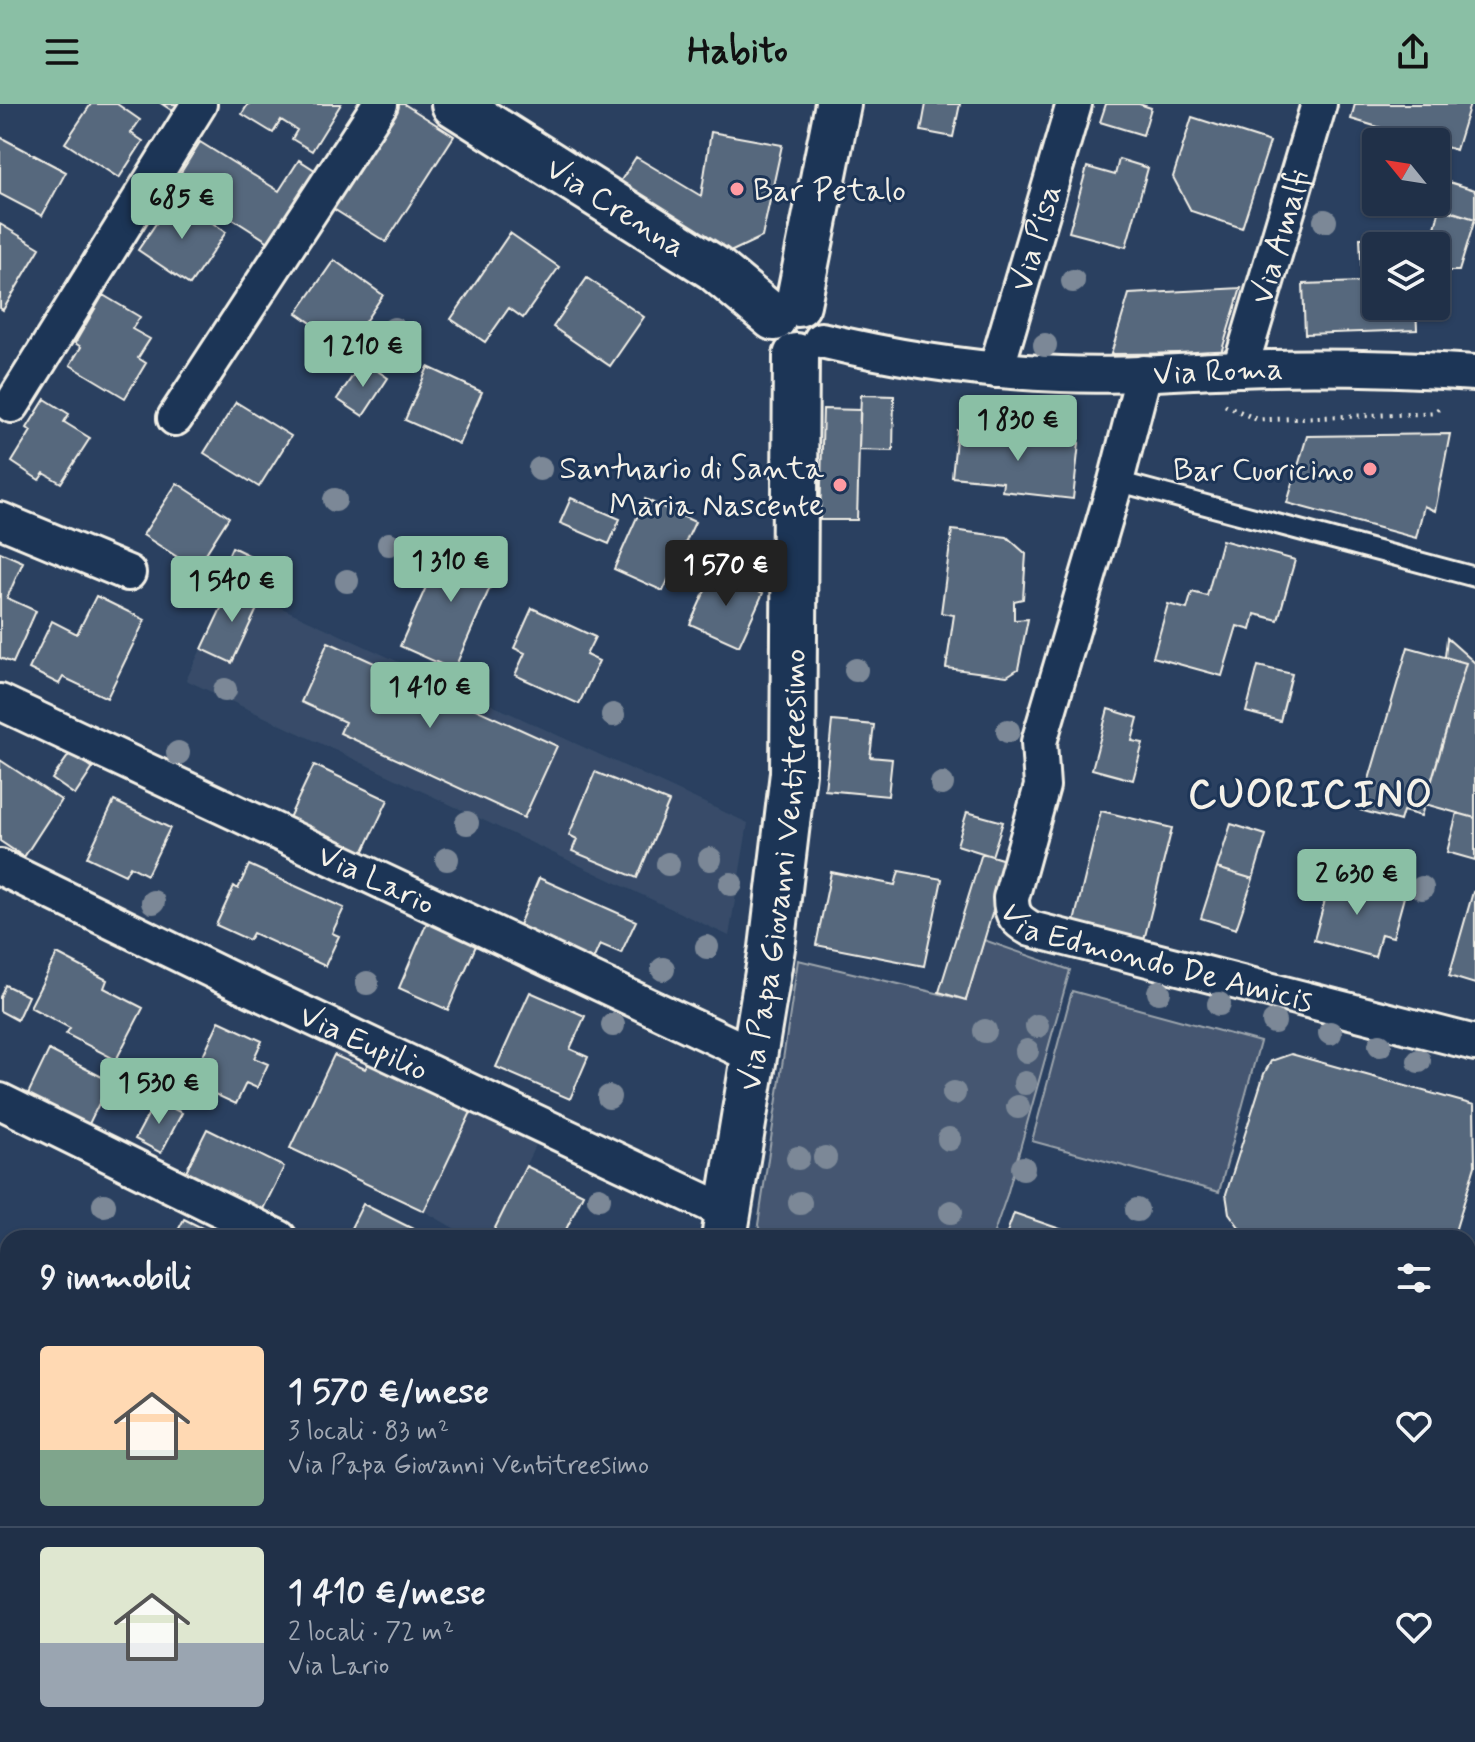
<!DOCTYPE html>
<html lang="it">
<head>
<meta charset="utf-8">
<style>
  :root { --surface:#203048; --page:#2d3c52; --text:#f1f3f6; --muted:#a2a9b4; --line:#3d4b60; --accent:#8abfa5 }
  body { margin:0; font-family:Mynerve,sans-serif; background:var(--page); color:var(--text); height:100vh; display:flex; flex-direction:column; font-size:30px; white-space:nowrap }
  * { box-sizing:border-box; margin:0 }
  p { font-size:26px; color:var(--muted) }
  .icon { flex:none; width:44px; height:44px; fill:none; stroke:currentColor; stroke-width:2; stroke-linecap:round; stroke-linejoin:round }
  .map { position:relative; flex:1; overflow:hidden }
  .panel { position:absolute; left:0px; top:1126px; width:1476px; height:512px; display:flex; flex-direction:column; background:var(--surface); border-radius:24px 24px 0 0; box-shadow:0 2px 6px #0004,0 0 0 2px var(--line) }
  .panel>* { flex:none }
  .needle { width:52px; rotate:300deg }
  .buttons { position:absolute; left:1362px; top:24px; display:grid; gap:16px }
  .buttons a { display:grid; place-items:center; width:88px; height:88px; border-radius:8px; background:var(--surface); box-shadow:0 2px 6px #0004,0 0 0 2px var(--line); font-size:40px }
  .price { position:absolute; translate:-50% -68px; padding:0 18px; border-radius:8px; background:var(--accent); color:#111; font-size:26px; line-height:52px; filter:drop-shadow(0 2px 4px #0008) }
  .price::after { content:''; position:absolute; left:50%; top:48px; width:24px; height:18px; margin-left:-12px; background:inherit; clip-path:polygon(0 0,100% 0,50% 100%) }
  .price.on { background:#222; color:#fff }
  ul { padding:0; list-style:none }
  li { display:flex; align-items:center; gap:24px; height:200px; padding:0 40px }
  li+li { border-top:2px solid var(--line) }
  li span { display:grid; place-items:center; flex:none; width:224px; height:160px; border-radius:8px; color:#555 }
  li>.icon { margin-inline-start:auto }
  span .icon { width:96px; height:96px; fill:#fffc; stroke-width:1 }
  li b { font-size:34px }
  h2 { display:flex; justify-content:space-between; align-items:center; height:96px; padding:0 40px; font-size:34px }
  header { display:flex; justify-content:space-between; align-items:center; height:104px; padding:0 40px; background:var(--accent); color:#111; font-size:36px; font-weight:800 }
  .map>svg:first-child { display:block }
</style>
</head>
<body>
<header><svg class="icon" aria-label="menu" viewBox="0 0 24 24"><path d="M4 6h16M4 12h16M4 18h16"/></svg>Habito<svg class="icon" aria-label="share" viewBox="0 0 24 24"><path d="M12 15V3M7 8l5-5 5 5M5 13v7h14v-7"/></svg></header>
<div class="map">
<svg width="1475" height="1638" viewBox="0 0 1475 1638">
  <rect width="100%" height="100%" fill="#2a4060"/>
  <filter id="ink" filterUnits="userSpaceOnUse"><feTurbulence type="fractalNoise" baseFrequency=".0125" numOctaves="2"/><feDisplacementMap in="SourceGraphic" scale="16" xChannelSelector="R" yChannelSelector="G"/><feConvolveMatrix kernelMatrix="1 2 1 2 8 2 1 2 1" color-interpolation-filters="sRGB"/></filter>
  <g filter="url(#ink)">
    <path fill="#374c69" d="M232 481 748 719 729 832 186 576Z
      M339 941 537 1038 490 1134H471L424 1107 290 1044Z
      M1475 1396V1638H1341L1346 1630H1468V1409Z"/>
    <path fill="#445771" stroke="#9ca4ac" stroke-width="2" d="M984 836 1070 866 1007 1091 992 1134H763L758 1121 798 856 966 896Z
      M1072 887 1260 938 1219 1088 1032 1037Z"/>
    <path fill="#56677d" stroke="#f4f1e8" stroke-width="2" d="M91 0H117L140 16 131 29 143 37 119 74 65 39Z
      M162 0H180L174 8Z
      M248 0H341L312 47 292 35 297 26 281 16 273 29 242 10Z
      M398 0H404L454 32 386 138 332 104Z
      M926 0H960L953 33 921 27Z
      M1106 0H1139L1151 4 1143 31 1100 18Z
      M1355 0H1470L1456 46 1351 15Z
      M1192 13 1270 38 1242 124 1191 107 1173 73Z
      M711 28 782 41 762 133 728 149 620 78 636 53 701 92Z
      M0 33 66 68 42 112 0 90Z
      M200 38 279 87 299 56 321 70 275 142 175 78Z
      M1119 55 1148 64 1126 143 1069 128 1087 63 1115 71Z
      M1436 74 1475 86V115L1419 98H1436Z
      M174 93 226 128 190 181 138 146Z
      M1440 104 1475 115 1459 167H1436V142H1414V132H1433Z
      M0 120 40 144 3 206 0 204Z
      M510 129 559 163 523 214 509 204 485 238 451 215Z
      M1414 132V142H1376V202H1416L1417 226 1305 230 1303 180 1362 178 1360 134Z
      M334 156 383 191 347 244 297 209Z
      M587 174 644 213 610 262 553 223Z
      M1241 184 1221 249 1111 250 1129 190Z
      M103 191 140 213 132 225 150 235 138 254 146 259 125 294 70 261 81 243 75 239Z
      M363 257 388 274 363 312 337 295Z
      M428 263 482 288 459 340 405 316Z
      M861 291 894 292 893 347 859 346Z
      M45 295 69 310 64 318 90 334 61 379 44 369 39 376 12 358 31 327 27 324Z
      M236 298 291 332 259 383 204 349Z
      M823 305 860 306 857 416H820Z
      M957 326 1079 339 1073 395 1002 387 1003 378 952 373Z
      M1450 330 1435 407 1424 402 1416 434 1287 399 1307 332Z
      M177 379 229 413 196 465 143 431Z
      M571 394 620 415 609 440 560 419Z
      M645 395 695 418 663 487 614 465Z
      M952 426 1007 433 1026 450 1023 495 1014 497V516L1028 515 1018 565 1007 572 946 564 954 511 941 509Z
      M447 435 501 458 454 566 400 542Z
      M1222 436 1295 456 1278 516 1255 510 1251 526 1237 522 1222 572 1153 553 1168 500 1187 505 1192 488 1207 492Z
      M232 443 263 458 249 489 218 474Z
      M0 448 23 458 7 494 36 507 13 559 0 554Z
      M714 467 763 489 739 542 690 520Z
      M232 481 262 494 232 559 202 545Z
      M96 492 145 516 107 594 63 573 59 580 29 565 52 517 77 530Z
      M532 504 595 533 586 551 599 557 579 600 515 571 525 549 514 544Z
      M1447 534 1475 559V714L1425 700 1466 559 1445 553Z
      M328 538 557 642 524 714 340 629 345 618 301 598Z
      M1408 543 1466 559 1421 712 1403 707 1400 717 1360 706Z
      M1258 562 1292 570 1280 617 1246 608Z
      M1108 605 1138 614 1132 637 1143 639 1133 676 1092 665Z
      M832 617 874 621 870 653 892 655 888 692 825 686Z
      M71 648 93 664 75 691 52 675Z
      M0 656 61 696 24 753 0 737Z
      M314 661 388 696 361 753 287 718Z
      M595 668 669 698 637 774 572 747 577 735 569 731Z
      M114 697 170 724 147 771 130 762 125 771 87 753Z
      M1101 707 1172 724 1144 836 1074 818Z
      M967 708 1003 718 992 752 957 741Z
      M1457 709 1475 714V756L1447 748Z
      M1231 720 1266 731 1253 775 1217 764Z
      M982 749 1008 757 966 896 939 888Z
      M1352 751 1411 767 1404 793 1345 778Z
      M249 761 344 804 332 829 339 832 325 862 253 829 249 836 216 821 234 782 238 785Z
      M1217 764 1253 775 1236 825 1201 814Z
      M899 767 942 775 924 862 816 841 831 768 895 781Z
      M539 774 636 817 621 849 600 840 593 856 518 823Z
      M1331 774 1404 793 1393 833 1381 830 1375 853 1314 836Z
      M1473 788 1475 789V880L1449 872Z
      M428 816 478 837 448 906 399 884Z
      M57 850 107 876 104 884 143 904 116 956 66 930 70 924 30 903Z
      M5 881 28 892 17 916 0 907V893Z
      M530 888 585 912 570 945 588 953 570 995 496 963Z
      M219 917 262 937 254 954 268 960 257 984 246 979 236 1000 208 987 198 962Z
      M49 946 110 977 87 1024 26 994Z
      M1291 950 1474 1001 1475 1062 1453 1134H1259L1244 1130 1229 1109 1226 1090 1264 970 1271 957Z
      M334 951 365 965 369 958 472 1006 424 1107 290 1044Z
      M156 996 182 1009 161 1049 135 1035Z
      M207 1025 284 1063 261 1109 184 1071Z
      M526 1062 583 1090 562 1134H490Z
      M363 1100 431 1134H346Z
      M1014 1109 1086 1134H1005Z
      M184 1115 222 1134H174Z
      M8 1390V1455L0 1452V1407Z
      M1475 1439V1524L1468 1520V1451Z
      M1475 1565V1633L1468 1629V1577Z
      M15 1630H70L75 1633 73 1638H22L13 1634Z
      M389 1630H443L439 1638H386Z
      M963 1630 970 1632 1013 1630 1029 1638H959Z
      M1165 1630H1186L1182 1638Z"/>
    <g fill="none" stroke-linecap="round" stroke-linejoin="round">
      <g stroke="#f4f1e8" stroke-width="24">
        <path id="lane" d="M1116 377 1475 473"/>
      </g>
      <g stroke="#f4f1e8" stroke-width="40">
        <g id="street">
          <path id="s1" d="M821 236C900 255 980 267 1061 270 1120 273 1179 267 1238 265 1317 262 1396 264 1475 269"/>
          <path id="s2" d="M1240 265 1319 0"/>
          <path id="s3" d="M996 266 1074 0"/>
          <path id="s4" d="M1144 269 1116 377 1039 638 1042 682 1011 794C1011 811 1017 817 1031 825L1475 939"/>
          <path d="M12 301 199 0"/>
          <path d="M175 314 380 0"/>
          <path d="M0 416 128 469"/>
          <path id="s5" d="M0 598 755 952"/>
          <path id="s6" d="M0 763 226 873 729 1109"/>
          <path d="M0 997 279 1134"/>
          <path d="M0 1214 8 1217"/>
          <path d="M1468 1331 1475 1324"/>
          <path d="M0 1344 8 1329"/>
          <path d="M0 1504 8 1508"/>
          <path d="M258 1630 274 1638"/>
          <path d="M1138 1630 1154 1638"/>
          <path d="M1298 1638 1302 1630"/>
        </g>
      </g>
      <g stroke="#f4f1e8" stroke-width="50">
        <g id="secondary">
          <path id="s7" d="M454 0 714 164 774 214"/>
          <path d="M798 200 838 0"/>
          <path id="s8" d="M724 1134 772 844 793 669 796 252"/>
          <path d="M640 1638 641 1630"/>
        </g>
      </g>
      <path stroke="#f4f1e8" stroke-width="5" stroke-dasharray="2 6" stroke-linecap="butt" d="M1225 301 1258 316 1432 309 1442 303"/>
      <use href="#lane" stroke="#1d3557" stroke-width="18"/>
      <use href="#street" stroke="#1d3557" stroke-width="34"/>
      <use href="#secondary" stroke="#1d3557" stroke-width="44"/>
    </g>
    <g fill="#7c8897">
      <circle cx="1325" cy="117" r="12"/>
      <circle cx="1073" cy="177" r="12"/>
      <circle cx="394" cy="225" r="12"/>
      <circle cx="1045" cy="241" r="12"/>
      <circle cx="540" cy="365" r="12"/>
      <circle cx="335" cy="396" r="12"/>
      <circle cx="389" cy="440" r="12"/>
      <circle cx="206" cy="477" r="12"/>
      <circle cx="347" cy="477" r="12"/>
      <circle cx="856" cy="566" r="12"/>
      <circle cx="225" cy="586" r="12"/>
      <circle cx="613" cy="611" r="12"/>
      <circle cx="1008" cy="627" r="12"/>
      <circle cx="178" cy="649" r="12"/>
      <circle cx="942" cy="680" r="12"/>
      <circle cx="467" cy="719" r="12"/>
      <circle cx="447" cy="755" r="12"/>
      <circle cx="710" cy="755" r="12"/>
      <circle cx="668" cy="760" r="12"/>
      <circle cx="731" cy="780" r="12"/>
      <circle cx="1422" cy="784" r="12"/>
      <circle cx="153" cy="798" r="12"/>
      <circle cx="707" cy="843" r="12"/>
      <circle cx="663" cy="865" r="12"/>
      <circle cx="367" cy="879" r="12"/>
      <circle cx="1159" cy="888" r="12"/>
      <circle cx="1219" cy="900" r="12"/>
      <circle cx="1274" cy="918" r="12"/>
      <circle cx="613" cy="921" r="12"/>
      <circle cx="1037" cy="922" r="12"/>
      <circle cx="985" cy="927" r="12"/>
      <circle cx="1330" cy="929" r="12"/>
      <circle cx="1380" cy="941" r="12"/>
      <circle cx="1027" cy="947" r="12"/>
      <circle cx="1419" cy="957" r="12"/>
      <circle cx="1025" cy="979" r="12"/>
      <circle cx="954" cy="989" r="12"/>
      <circle cx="609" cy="993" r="12"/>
      <circle cx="1018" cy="1003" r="12"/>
      <circle cx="949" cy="1035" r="12"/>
      <circle cx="798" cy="1054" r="12"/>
      <circle cx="825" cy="1054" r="12"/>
      <circle cx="1023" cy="1064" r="12"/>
      <circle cx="599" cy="1094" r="12"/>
      <circle cx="800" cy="1099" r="12"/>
      <circle cx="104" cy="1101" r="12"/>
      <circle cx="1137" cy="1106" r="12"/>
      <circle cx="951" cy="1108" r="12"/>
    </g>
  </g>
  <g fill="#ff9aa2" stroke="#1d3557" stroke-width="3">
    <circle cx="737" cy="85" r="8"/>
    <circle cx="1370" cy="365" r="8"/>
    <circle cx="840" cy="381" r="8"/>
  </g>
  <g text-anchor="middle" stroke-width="6" stroke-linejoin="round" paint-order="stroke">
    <g font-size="32" fill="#f4f1e8" stroke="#1d3557" text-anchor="end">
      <text x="753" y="96" text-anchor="start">Bar Petalo</text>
      <text x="824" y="374">Santuario di Santa<tspan x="824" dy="37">Maria Nascente</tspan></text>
      <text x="1354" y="376">Bar Cuoricino</text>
    </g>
    <g font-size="32" fill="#f4f1e8" stroke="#1d3557">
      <text dy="11" stroke="none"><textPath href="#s7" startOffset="192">Via Crenna</textPath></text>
      <text dy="11" stroke="none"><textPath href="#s2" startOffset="138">Via Amalfi</textPath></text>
      <text dy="11" stroke="none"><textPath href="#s3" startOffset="138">Via Pisa</textPath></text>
      <text dy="11" stroke="none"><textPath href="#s1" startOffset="400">Via Roma</textPath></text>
      <text dy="11" stroke="none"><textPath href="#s8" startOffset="372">Via Papa Giovanni Ventitreesimo</textPath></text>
      <text dy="11" stroke="none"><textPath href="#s5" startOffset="416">Via Lario</textPath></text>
      <text dy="11" stroke="none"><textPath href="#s4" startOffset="712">Via Edmondo De Amicis</textPath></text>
      <text dy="11" stroke="none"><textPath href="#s6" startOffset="404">Via Eupilio</textPath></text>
    </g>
    <g font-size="40" font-weight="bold" letter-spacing="2" fill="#f4f1e8" stroke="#1d3557">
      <text x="1311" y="703">CUORICINO</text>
    </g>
  </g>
</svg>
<div class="buttons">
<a><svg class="needle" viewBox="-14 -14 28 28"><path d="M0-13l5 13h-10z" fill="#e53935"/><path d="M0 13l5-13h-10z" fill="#a2a9b4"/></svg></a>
<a><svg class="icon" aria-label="layers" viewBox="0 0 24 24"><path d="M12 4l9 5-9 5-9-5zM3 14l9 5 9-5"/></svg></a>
</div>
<b class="price" style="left:182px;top:137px">685 €</b>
<b class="price" style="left:363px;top:285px">1 210 €</b>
<b class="price" style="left:1018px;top:359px">1 830 €</b>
<b class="price" style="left:451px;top:500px">1 310 €</b>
<b class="price on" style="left:726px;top:504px">1 570 €</b>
<b class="price" style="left:232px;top:520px">1 540 €</b>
<b class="price" style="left:430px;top:626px">1 410 €</b>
<b class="price" style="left:1357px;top:813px">2 630 €</b>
<b class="price" style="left:159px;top:1022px">1 530 €</b>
<section class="panel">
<h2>9 immobili<svg class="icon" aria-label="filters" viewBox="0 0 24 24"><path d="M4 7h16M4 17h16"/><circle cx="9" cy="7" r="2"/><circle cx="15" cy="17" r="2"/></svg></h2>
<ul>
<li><span style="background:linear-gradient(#ffd9b3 65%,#7fa58c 0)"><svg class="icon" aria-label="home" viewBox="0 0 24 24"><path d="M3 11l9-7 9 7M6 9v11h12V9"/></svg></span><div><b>1 570 €/mese</b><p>3 locali · 83 m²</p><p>Via Papa Giovanni Ventitreesimo</p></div><svg class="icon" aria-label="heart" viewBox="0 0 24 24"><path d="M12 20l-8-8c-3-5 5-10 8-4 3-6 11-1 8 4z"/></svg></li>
<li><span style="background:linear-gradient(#dfe7d0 60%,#9aa5b1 0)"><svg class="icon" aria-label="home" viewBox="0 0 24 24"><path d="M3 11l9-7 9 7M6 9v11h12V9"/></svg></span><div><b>1 410 €/mese</b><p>2 locali · 72 m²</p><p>Via Lario</p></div><svg class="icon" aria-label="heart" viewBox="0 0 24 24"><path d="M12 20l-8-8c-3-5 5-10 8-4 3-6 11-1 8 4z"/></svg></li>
</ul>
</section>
</div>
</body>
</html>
